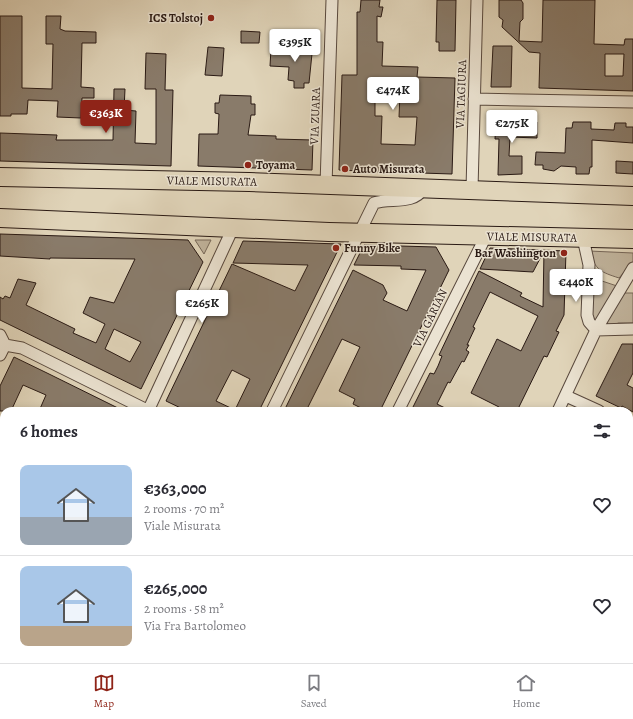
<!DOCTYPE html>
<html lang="en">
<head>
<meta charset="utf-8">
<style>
  :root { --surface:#fff; --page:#f7f7f7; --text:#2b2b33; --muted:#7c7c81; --line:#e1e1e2; --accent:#8f2418 }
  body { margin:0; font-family:Alegreya,serif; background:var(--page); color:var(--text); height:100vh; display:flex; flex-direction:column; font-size:15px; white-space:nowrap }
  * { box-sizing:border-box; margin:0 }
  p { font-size:13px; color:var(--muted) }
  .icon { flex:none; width:22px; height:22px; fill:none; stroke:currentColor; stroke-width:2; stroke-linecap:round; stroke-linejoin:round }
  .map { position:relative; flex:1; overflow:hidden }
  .details { position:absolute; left:0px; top:407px; width:633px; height:256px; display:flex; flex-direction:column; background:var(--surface); border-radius:12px 12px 0 0; box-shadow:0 2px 10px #0003 }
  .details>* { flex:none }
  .price { position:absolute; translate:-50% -34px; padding:0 9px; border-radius:4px; background:#fff; color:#222; font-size:13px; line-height:26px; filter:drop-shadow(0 1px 2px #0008) }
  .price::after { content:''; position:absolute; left:50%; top:24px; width:12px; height:9px; margin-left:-6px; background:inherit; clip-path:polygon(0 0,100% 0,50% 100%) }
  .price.selected { background:var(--accent); color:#fff }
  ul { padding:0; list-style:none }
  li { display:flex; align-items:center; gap:12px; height:100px; padding:0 20px }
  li+li { border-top:1px solid var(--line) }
  li span { display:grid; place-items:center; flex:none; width:112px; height:80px; border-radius:8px; color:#555 }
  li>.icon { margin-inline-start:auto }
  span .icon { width:48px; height:48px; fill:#fffc; stroke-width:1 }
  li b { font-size:17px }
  h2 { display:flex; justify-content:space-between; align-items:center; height:48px; padding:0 20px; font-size:17px }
  .tab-bar { display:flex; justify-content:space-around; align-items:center; height:56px; border-top:1px solid var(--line); background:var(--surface); font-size:11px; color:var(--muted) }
  .tab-bar a { display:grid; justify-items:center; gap:2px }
  .tab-bar .selected { color:var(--accent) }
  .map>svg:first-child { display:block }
</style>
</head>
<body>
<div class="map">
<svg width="633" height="663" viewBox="0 0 633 663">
  <rect width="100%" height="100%" fill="#e0d4b9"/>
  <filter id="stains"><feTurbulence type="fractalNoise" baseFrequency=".005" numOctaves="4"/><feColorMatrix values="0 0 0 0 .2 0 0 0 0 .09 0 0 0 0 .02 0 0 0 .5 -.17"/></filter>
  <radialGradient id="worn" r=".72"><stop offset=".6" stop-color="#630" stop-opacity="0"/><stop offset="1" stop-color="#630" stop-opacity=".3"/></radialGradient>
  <path fill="#c1b49d" stroke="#766758" d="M195 240H211L204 254Z
    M589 251 633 253V262L619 278C601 272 596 271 589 251Z
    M593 278 617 286 596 322 592 314Z
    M623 293H633V323H618L612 327 605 325Z"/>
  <path fill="#897b6a" stroke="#2a1a14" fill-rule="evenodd" d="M361 0H380L379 7H383L381 17 377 16V42H383L382 66 418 67 417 77 455 78 452 174 421 173V167H381V172L339 170 342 75H357V12H360ZM375 93H400L399 117H417L415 145 381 144 382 116H375Z
    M437 0H456L455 51H439V42H436Z
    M499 0H521L523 3V19L520 22 519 41 542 42 543 0H595L594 44 624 45 625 39H633V91L539 88 540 53 529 52 502 27 503 20 499 17ZM605 54H624L623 76H605Z
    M0 16H22V88L52 89 53 44H46V16H61L60 29 65 31 96 32V43H82L81 87 94 88V98H82L81 118 57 117 58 101 28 100 27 114H11V116H0Z
    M241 31 260 32 259 43H241Z
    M303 44H313L309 83H304V88H294V81L288 80 289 67 270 66 271 49 291 50V47L302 48Z
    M493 46H512L511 87H491Z
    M208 47 224 48 222 76 205 75Z
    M146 53 166 54 165 90H173L171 166 0 161V133L57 135 56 140H113L114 89H125L124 110 136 111 135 143 156 144V89H145Z
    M220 95 251 96V104H255V115H251L248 135 276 136V139L313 140 312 170 198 166 199 134H218L219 114 215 113V103H219Z
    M496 120 537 122V138L510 137 509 156H522V174L498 175 499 139H495Z
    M573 122H591V129L614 130 615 123H626V127H633V143L592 140V167H590L589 174H576V167L561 166 554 171 543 169V165H535L536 152 565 153 566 128H572Z
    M616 161 633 162V174L616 173Z
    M0 234 188 240 203 262 141 389 0 320V297L3 299 5 296 10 298 18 279 36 283 26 305 75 329 73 333 96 343 105 324 83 313 90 297 114 303 135 259 50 258V259L0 256ZM114 329 141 342 130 362 105 349Z
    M243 241 341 244 259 411H187L166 401 232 264 295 291 308 265 233 263ZM232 370 250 379 235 410 216 401Z
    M364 245 436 247 449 270 380 411H360L361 408 353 404 355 399 339 391 360 347 342 339 306 411H284L353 270 383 285 387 293 383 300 407 311 426 270 401 269V266L354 265Z
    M490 248 566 251 564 315 556 331 559 332 547 357 544 356 517 411H497L499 407 471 393 497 339 521 351 538 316 490 292 473 327 475 328 467 345H469L466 350 469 352 464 362 462 361 450 383 448 382 437 404 451 411H411L430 373 434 374 438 366 442 356 439 355 479 271 522 293 520 296 543 307 544 251 533 272 480 269Z
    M622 344H633V373L627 385 633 388V412L622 406 621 408 596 396Z
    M14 357 47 373 124 411H72L65 408 63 411H39L46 395 23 385 11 411H0V386Z"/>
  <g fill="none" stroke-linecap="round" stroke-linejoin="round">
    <g stroke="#58483d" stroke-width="13">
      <path id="minor" d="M474 99 633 102
        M326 185 332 0
        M472 189 477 0
        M583 238 589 265 587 315 589 322 596 330
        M596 330 633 329
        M0 335 5 345
        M5 345 22 348 149 411
        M0 355 5 345
        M566 396 599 411
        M148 411 233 228
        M272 411 374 203C390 197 413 206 424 188
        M398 411 486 236
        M558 411 596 330 633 268
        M629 426 633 428
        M629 644 633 645
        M274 663 276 659
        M430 663 432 659"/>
    </g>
    <g stroke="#58483d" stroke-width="16">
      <path id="tertiary" d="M0 585 4 587
        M0 599 4 601
        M123 659 131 663
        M148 659 156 663"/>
    </g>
    <g stroke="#2a1a14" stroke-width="20">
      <path id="primary" d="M0 177 249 182 633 196
        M0 218 329 232 633 239"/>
    </g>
    <use href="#minor" stroke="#ebe3d2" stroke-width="11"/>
    <use href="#tertiary" stroke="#ebe3d2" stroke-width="14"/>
    <use href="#primary" stroke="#e0d4b9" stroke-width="18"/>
  </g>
  <g fill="#8f2418" stroke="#ebe3d2" stroke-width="1.5">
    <circle cx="211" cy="18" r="4"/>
    <circle cx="248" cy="165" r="4"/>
    <circle cx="345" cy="169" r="4"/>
    <circle cx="336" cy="248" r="4"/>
    <circle cx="564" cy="253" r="4"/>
  </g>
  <g text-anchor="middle" stroke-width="3" stroke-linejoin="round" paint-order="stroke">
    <g font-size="12" font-weight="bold" fill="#2a1a14" stroke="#ebe3d2" text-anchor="start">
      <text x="203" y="22" text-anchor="end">ICS Tolstoj</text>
      <text x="256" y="169">Toyama</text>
      <text x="353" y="173">Auto Misurata</text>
      <text x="344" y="252">Funny Bike</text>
      <text x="556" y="257" text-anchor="end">Bar Washington</text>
    </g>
    <g font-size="12" fill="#2a1a14" stroke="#ebe3d2">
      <text transform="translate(461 94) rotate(-88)" y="4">VIA TAGIURA</text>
      <text transform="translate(315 116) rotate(-88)" y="4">VIA ZUARA</text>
      <text transform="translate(212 181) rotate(1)" y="4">VIALE MISURATA</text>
      <text transform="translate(532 237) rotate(1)" y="4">VIALE MISURATA</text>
      <text transform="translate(430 318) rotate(-64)" y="4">VIA GARIAN</text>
    </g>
  </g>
  <rect width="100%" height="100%" filter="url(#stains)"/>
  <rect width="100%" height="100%" fill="url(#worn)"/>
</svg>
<b class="price" style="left:295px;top:63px">€395K</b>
<b class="price" style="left:393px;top:111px">€474K</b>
<b class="price selected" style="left:106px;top:134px">€363K</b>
<b class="price" style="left:512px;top:144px">€275K</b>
<b class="price" style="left:576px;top:303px">€440K</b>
<b class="price" style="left:202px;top:324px">€265K</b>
<section class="details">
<h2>6 homes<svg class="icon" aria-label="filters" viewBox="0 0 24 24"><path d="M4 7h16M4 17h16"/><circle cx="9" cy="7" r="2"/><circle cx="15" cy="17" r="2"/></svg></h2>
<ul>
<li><span style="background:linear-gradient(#a9c7e8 65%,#9aa5b1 0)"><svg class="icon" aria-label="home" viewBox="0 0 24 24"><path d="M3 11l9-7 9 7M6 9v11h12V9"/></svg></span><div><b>€363,000</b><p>2 rooms · 70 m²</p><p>Viale Misurata</p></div><svg class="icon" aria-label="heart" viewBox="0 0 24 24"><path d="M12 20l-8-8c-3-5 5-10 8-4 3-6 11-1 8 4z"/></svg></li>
<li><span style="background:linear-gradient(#a9c7e8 75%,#b9a48a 0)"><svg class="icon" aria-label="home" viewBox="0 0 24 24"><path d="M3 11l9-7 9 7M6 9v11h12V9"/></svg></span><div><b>€265,000</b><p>2 rooms · 58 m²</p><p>Via Fra Bartolomeo</p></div><svg class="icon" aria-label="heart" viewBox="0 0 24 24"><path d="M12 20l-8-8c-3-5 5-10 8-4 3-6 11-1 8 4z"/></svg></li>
</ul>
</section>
</div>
<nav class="tab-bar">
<a class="selected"><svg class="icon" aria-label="map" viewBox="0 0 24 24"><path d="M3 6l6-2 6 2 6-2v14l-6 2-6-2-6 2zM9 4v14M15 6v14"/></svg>Map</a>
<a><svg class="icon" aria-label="saved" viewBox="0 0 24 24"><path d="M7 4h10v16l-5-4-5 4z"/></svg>Saved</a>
<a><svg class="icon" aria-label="home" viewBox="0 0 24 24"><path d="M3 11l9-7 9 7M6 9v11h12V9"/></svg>Home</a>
</nav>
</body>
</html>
